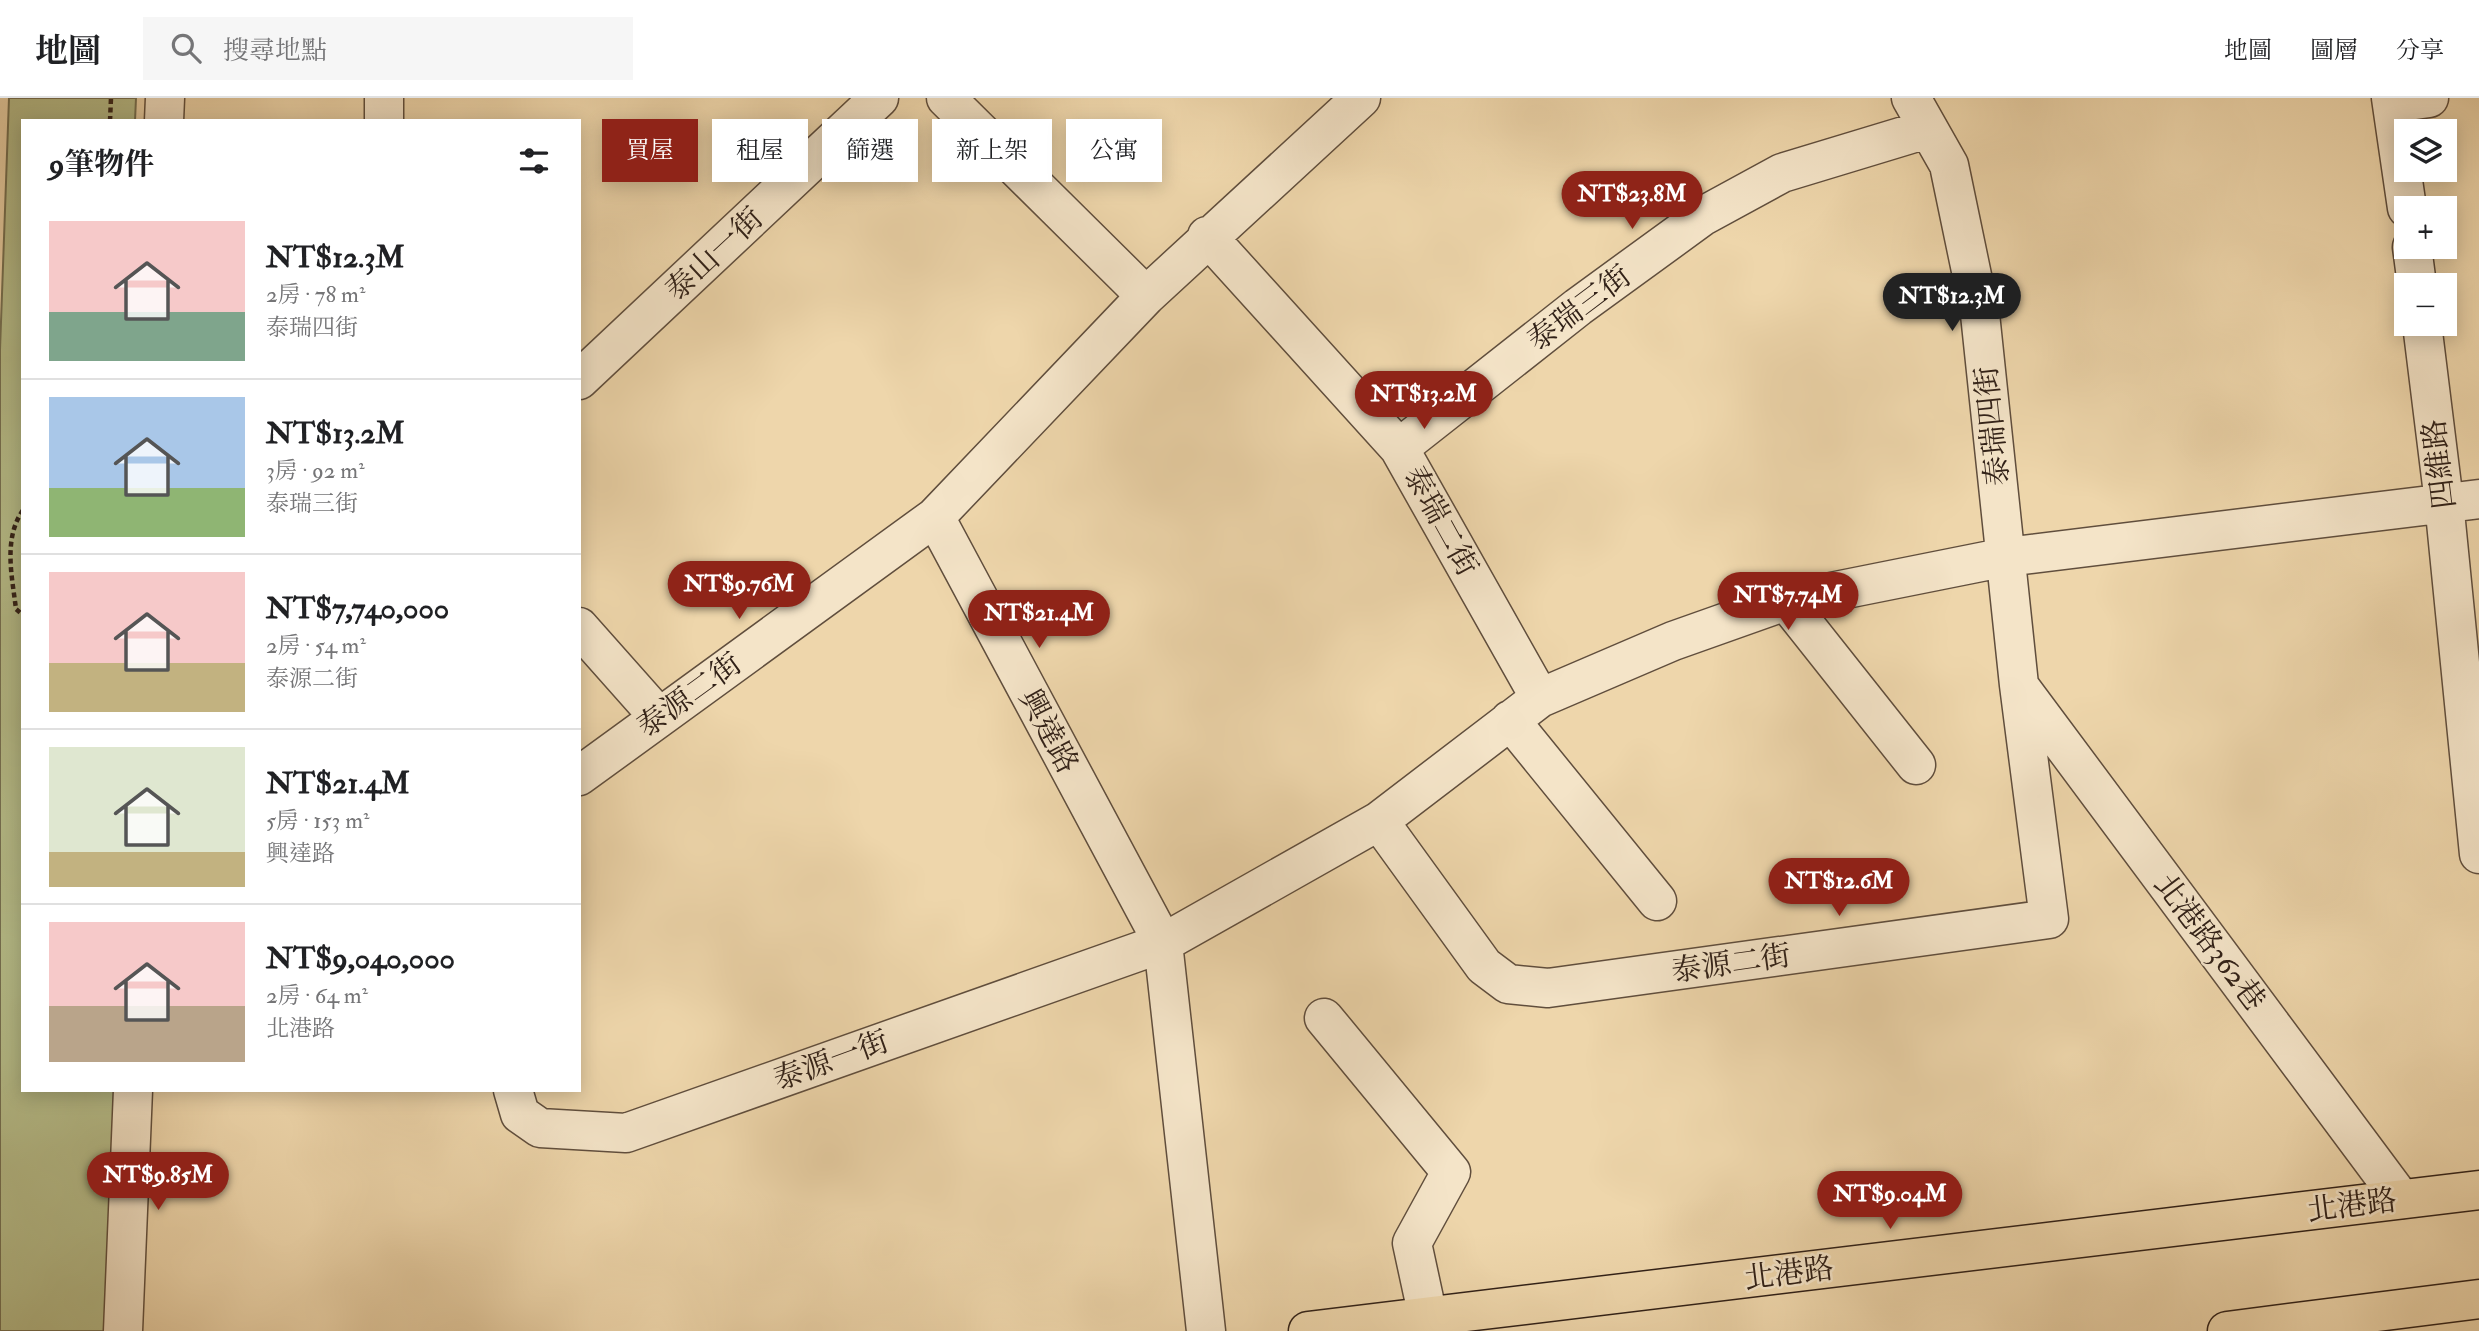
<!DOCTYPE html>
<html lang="zh-TW">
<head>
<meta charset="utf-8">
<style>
  :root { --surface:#fff; --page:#f6f6f6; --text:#202124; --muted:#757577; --line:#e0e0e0; --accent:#8f2418 }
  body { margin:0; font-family:"IM FELL Double Pica","Noto Serif TC",serif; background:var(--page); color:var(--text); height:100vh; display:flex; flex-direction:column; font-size:26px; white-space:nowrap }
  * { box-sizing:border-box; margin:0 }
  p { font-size:23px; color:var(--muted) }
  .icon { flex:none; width:38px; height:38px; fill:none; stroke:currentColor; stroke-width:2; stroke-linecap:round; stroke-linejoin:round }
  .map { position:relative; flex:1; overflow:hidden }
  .sheet { position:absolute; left:21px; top:21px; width:560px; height:973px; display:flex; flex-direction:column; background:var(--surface); border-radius:0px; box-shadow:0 4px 18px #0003 }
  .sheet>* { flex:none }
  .hud { position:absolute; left:602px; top:21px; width:665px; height:63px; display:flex; gap:14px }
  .tools { position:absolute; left:2394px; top:21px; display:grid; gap:14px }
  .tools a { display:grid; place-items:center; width:63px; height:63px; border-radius:0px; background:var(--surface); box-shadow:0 4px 18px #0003; font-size:35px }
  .price { position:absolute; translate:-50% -60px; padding:0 16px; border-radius:24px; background:var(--accent); color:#fff; font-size:23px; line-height:46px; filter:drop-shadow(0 2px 4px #0008) }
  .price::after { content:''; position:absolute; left:50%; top:42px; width:21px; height:16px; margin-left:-10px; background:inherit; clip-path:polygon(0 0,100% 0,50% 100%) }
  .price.selected { background:#222; color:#fff }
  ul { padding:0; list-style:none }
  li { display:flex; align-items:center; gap:21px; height:175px; padding:0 28px }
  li+li { border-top:2px solid var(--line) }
  li span { display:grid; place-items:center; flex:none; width:196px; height:140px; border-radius:0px; color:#555 }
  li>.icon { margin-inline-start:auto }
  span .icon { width:84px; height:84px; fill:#fffc; stroke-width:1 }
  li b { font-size:30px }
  h2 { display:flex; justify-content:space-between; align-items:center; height:84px; padding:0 28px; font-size:30px }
  .tag { padding:0 24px; border-radius:0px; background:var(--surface); box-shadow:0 4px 18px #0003; font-size:24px; line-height:63px }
  .tag.selected { background:var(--accent); color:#fff }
  header { display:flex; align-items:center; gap:42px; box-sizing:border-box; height:98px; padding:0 35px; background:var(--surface); border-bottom:2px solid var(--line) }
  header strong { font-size:33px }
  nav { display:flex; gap:38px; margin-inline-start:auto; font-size:24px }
  .search { width:490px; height:63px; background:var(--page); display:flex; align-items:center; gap:18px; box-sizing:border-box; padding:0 24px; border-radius:0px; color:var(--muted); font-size:26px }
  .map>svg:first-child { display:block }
</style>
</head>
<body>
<header>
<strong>地圖</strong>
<div class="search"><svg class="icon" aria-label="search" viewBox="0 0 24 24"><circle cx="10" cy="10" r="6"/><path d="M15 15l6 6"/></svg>搜尋地點</div>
<nav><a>地圖</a><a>圖層</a><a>分享</a></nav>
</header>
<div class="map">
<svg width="2479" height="1233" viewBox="0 0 2479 1233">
  <rect width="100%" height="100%" fill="#eed6ab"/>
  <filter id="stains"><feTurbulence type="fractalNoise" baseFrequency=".00286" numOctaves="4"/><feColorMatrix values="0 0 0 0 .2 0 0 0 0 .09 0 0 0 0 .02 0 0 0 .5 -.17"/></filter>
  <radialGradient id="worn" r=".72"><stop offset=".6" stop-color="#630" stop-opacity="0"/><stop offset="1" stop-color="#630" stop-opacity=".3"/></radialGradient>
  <path fill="#b6be8b" stroke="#747052" stroke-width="2" d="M9 0H136L135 23H23V992H118L113 1233H0V252Z"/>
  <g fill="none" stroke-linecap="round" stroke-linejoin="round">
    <g stroke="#604e3d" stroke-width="41">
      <path id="minor" d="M384 0V23
        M946 0 1146 198
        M2391 0 2407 110
        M2394 5 2429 0
        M164 23 165 0
        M1207 138 1399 350 1540 600
        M2412 149 2417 187
        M2422 226 2444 404 2479 756
        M579 282 879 0
        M1399 350 1578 209 1703 118 1782 75 1927 31
        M1786 503 1916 667
        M579 529 658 618
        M2020 589 2401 1101
        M1510 622 1657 803
        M579 678 935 419
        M1379 723 1484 868 1508 886 1548 890 2049 821 2019 587 1980 216 1949 67 1911 0
        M1324 920 1451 1074 1412 1145 1428 1219
        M513 992 520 1016 540 1030 626 1035 1163 845 1379 723 1540 600 1673 543 1786 503 2006 459 2479 401
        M123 1233 133 992
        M1206 1233 1163 845 935 419 1146 198 1361 0"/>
    </g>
    <g stroke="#312118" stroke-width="41">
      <path id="major" d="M1308 1233 2479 1092
        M2227 1233 2479 1201"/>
    </g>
    <path stroke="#312118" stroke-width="4.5" stroke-dasharray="5 3.5" stroke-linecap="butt" d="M110 23 111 0
      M23 412C3 441 12 478 16 511L23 517"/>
    <use href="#minor" stroke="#f4e4c8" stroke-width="38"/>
    <use href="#major" stroke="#eed6ab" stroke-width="38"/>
  </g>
  <g text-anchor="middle" stroke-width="5" stroke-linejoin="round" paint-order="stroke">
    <g font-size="30" fill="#312118" stroke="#f4e4c8">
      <text transform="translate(714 156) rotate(-43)" y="10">泰山一街</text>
      <text transform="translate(1579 210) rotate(-37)" y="10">泰瑞三街</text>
      <text transform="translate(1992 328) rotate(-96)" y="10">泰瑞四街</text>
      <text transform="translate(2439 366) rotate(-97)" y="10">四維路</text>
      <text transform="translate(1441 423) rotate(61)" y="10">泰瑞二街</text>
      <text transform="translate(689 597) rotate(-36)" y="10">泰源二街</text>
      <text transform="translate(1049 633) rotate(62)" y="10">興達路</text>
      <text transform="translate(2210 844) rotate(53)" y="10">北港路362巷</text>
      <text transform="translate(1731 865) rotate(-8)" y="10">泰源二街</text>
      <text transform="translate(831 962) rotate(-20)" y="10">泰源一街</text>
      <text transform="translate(2352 1107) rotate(-7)" y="10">北港路</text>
      <text transform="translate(1789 1175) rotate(-7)" y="10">北港路</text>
    </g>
  </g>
  <rect width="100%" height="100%" filter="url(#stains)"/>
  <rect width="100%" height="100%" fill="url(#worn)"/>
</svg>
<div class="tools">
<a><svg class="icon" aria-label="layers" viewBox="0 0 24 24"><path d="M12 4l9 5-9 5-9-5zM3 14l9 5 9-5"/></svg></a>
<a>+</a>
<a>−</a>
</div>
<b class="price" style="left:1632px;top:133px">NT$23.8M</b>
<b class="price selected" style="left:1952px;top:235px">NT$12.3M</b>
<b class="price" style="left:1424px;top:333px">NT$13.2M</b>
<b class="price" style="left:739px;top:523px">NT$9.76M</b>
<b class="price" style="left:1788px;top:534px">NT$7.74M</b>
<b class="price" style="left:1039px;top:552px">NT$21.4M</b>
<b class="price" style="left:1839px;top:820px">NT$12.6M</b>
<b class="price" style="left:158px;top:1114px">NT$9.85M</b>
<b class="price" style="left:1890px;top:1133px">NT$9.04M</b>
<div class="hud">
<a class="tag selected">買屋</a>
<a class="tag">租屋</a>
<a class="tag">篩選</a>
<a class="tag">新上架</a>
<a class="tag">公寓</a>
</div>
<section class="sheet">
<h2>9筆物件<svg class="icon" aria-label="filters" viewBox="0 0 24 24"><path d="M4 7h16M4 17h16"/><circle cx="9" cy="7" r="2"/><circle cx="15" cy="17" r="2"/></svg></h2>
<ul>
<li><span style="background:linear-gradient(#f6c9c9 65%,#7fa58c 0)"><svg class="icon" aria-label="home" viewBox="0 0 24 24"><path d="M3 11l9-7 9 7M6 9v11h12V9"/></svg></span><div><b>NT$12.3M</b><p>2房 · 78 m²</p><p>泰瑞四街</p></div></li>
<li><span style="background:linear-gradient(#a9c7e8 65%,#8fb573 0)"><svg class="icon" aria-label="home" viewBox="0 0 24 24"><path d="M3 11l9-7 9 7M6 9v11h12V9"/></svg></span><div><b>NT$13.2M</b><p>3房 · 92 m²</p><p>泰瑞三街</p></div></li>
<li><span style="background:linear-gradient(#f6c9c9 65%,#c2b280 0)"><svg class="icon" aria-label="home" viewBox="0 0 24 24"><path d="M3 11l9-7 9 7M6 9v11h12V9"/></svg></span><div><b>NT$7,740,000</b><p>2房 · 54 m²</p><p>泰源二街</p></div></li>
<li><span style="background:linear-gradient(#dfe7d0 75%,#c2b280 0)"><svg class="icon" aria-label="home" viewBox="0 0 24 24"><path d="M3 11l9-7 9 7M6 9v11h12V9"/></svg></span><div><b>NT$21.4M</b><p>5房 · 153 m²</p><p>興達路</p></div></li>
<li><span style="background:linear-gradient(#f6c9c9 60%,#b9a48a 0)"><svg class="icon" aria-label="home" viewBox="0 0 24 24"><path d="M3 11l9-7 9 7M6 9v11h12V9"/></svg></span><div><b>NT$9,040,000</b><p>2房 · 64 m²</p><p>北港路</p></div></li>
</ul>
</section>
</div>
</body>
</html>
